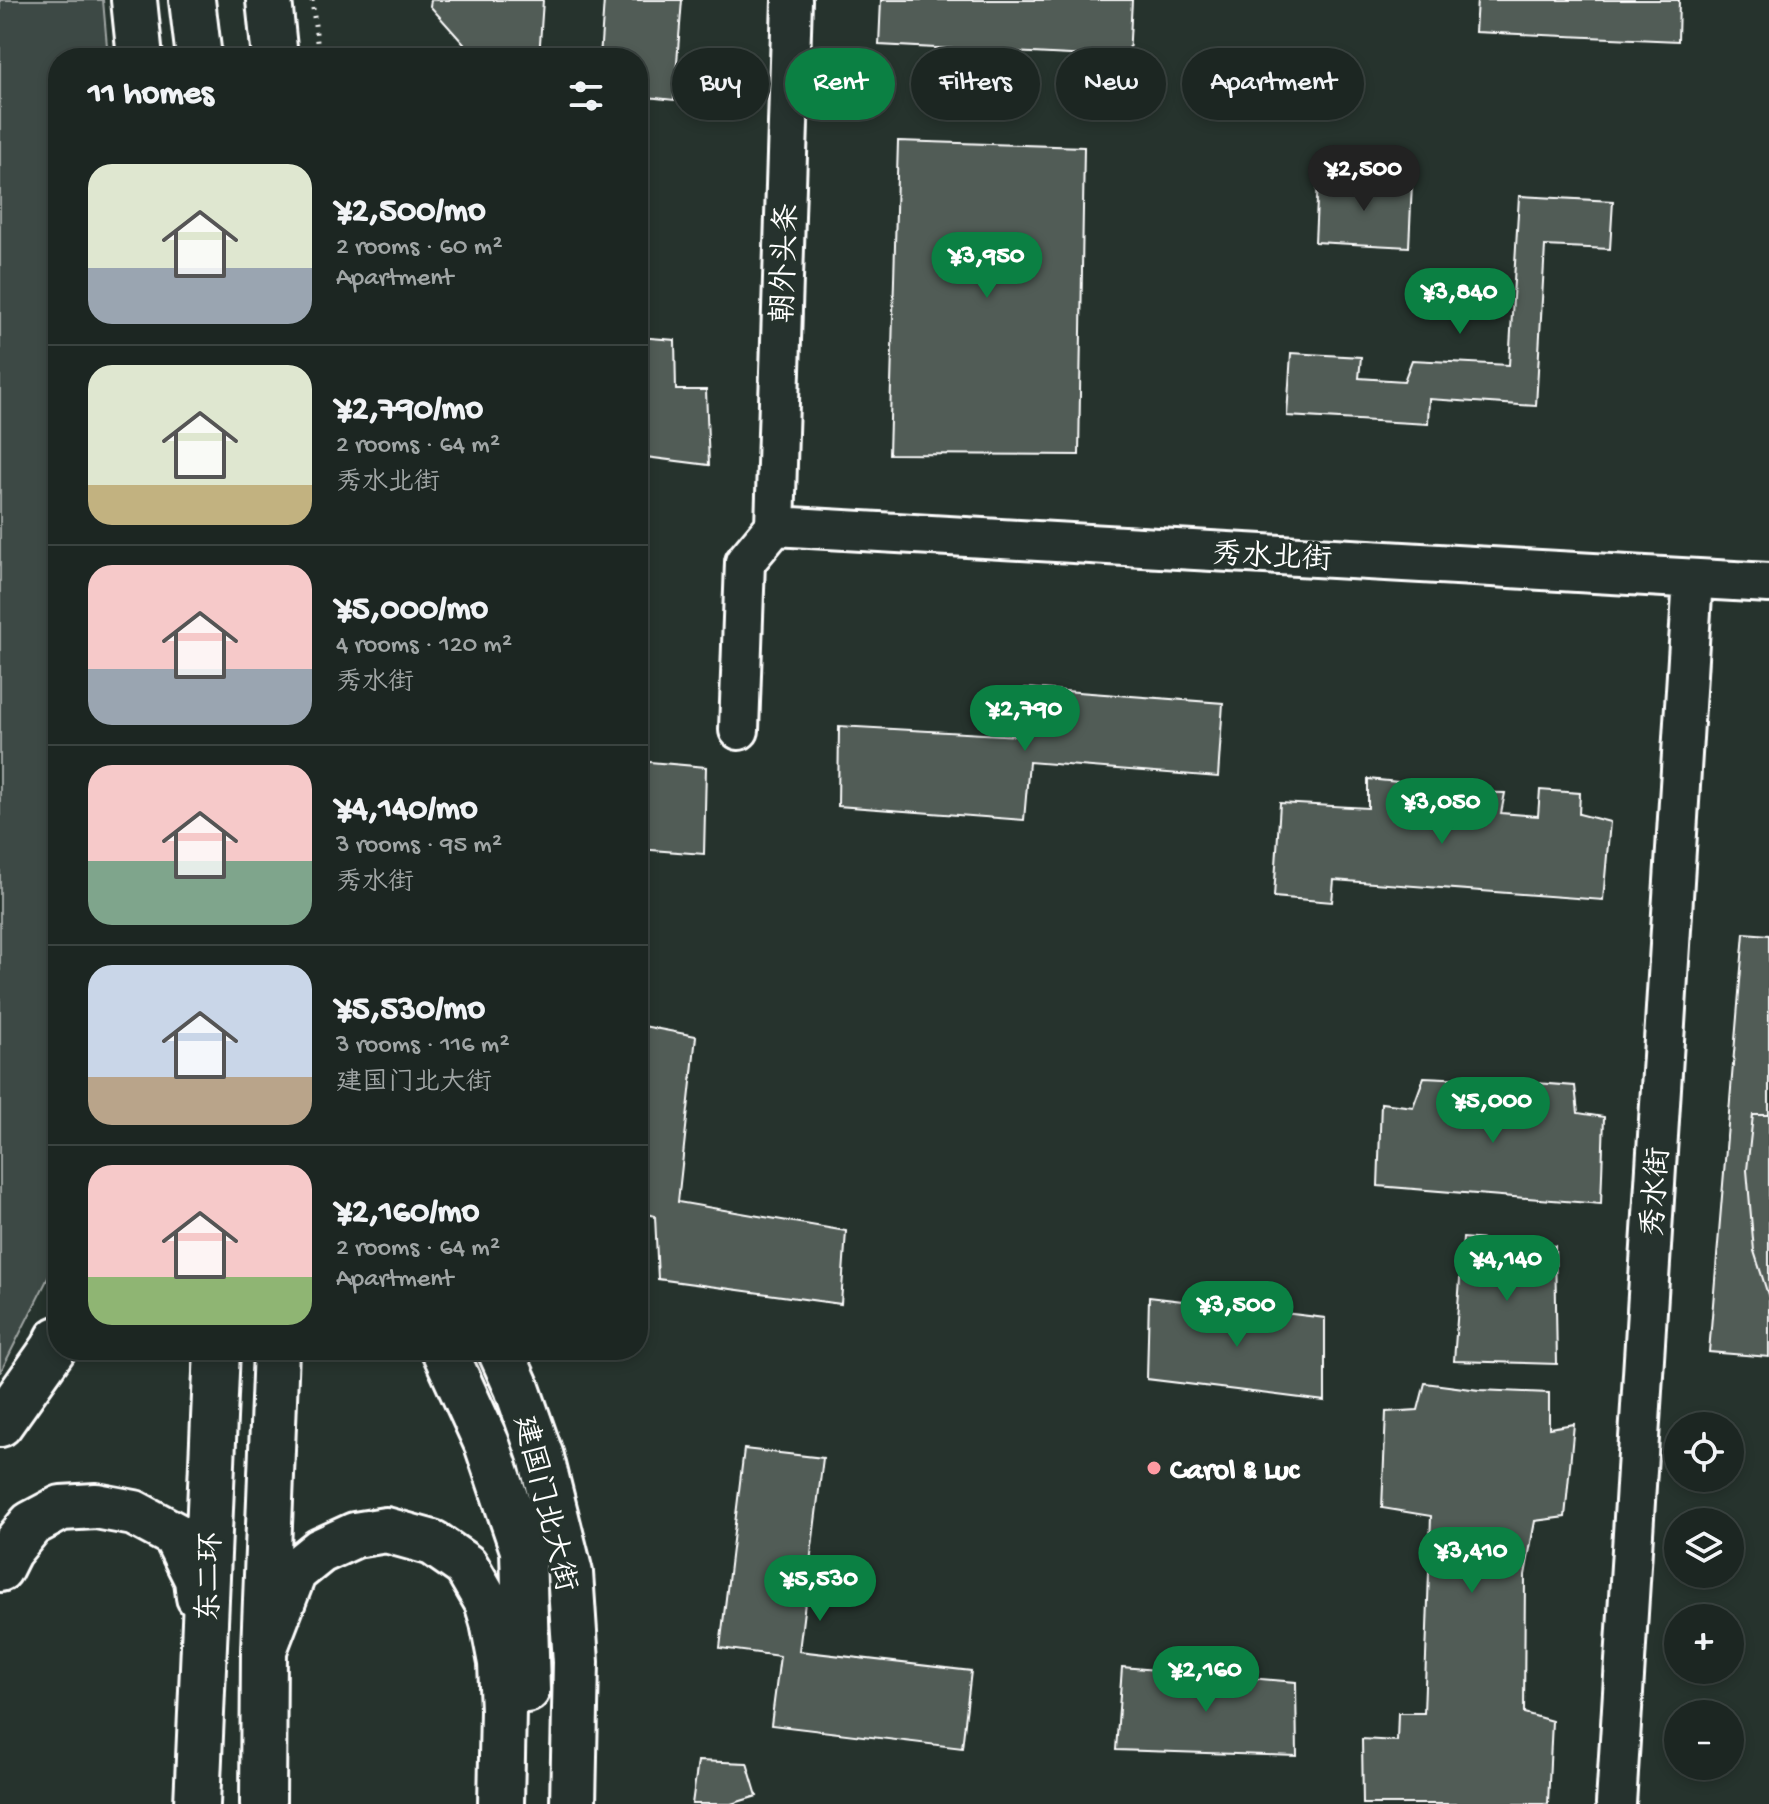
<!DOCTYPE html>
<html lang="en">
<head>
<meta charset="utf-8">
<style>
  :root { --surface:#1c2622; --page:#29322f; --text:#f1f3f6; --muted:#a0a5a5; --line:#3a4340; --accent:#0b8043 }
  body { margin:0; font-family:"Gochi Hand","LXGW WenKai TC",sans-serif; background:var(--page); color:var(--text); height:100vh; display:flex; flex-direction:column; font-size:30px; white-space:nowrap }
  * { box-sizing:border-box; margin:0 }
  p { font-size:26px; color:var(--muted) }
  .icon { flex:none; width:44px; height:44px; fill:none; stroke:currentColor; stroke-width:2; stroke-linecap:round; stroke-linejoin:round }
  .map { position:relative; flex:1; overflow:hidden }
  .sheet { position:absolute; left:48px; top:48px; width:600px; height:1312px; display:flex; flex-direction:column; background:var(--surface); border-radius:32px; box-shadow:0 4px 12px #0003,0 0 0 2px var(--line) }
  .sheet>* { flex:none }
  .hud { position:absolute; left:672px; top:48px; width:760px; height:72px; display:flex; gap:16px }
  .buttons { position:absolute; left:1664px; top:1412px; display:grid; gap:16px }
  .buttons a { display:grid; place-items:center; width:80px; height:80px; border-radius:50%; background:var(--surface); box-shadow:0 4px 12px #0003,0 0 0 2px var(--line); font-size:40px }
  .price { position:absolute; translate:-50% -68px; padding:0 18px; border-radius:28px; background:var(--accent); color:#fff; font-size:26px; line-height:52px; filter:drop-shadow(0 2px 4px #0008) }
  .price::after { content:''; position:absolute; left:50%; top:48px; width:24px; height:18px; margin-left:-12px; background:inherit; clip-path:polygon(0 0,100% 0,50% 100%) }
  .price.on { background:#222; color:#fff }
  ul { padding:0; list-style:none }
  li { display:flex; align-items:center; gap:24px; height:200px; padding:0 40px }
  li+li { border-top:2px solid var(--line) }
  li span { display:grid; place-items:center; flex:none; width:224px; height:160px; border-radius:24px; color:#555 }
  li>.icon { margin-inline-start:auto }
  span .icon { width:96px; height:96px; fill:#fffc; stroke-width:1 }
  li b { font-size:34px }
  h2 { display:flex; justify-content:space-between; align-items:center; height:96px; padding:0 40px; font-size:34px }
  .tag { padding:0 28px; border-radius:36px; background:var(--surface); box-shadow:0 4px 12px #0003,0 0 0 2px var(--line); font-size:28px; line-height:72px }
  .tag.on { background:var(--accent); color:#fff }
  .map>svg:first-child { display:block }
</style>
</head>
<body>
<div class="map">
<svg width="1769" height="1804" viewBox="0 0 1769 1804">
  <rect width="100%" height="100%" fill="#26332d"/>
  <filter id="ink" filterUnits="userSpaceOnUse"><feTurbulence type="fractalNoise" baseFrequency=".0125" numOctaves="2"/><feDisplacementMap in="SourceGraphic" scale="16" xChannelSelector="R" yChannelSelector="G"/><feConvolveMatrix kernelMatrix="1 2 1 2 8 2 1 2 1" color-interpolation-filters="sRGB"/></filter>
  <g filter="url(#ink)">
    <path fill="#3e4944" stroke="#9ea4a2" stroke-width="2" d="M0 0H103L108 58H58V1258L0 1373Z"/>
    <path fill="#515c57" stroke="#fff" stroke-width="2" d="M431 0H543L539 58H470V51L430 6Z
      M604 0H682L674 100 638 96V58H600Z
      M881 0H1132L1129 58 879 45Z
      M1477 0H1679L1678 41 1475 32Z
      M898 141 1084 147 1079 455 889 454Z
      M1318 179 1412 183 1409 247 1315 242Z
      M1519 196 1613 201 1610 249 1545 246 1536 406 1429 399 1428 424 1287 416 1291 353 1361 357 1359 378 1404 381 1412 360 1509 365Z
      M638 337 675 340 676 390H706L709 465 638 456Z
      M1025 688 1223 703 1218 777 1029 762 1024 820 838 806 839 726 1019 736Z
      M638 761 706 767 704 854 638 849Z
      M1368 779 1418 784V810L1461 813 1457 792 1505 793 1501 813 1538 816 1540 790 1580 793 1579 814 1610 822 1603 900 1334 880 1332 902 1274 897 1280 803 1368 808Z
      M1744 933 1769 935V1357L1709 1352Z
      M638 1025 696 1036 678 1202 846 1231 841 1304 658 1279 655 1216 638 1211Z
      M1424 1077 1466 1079 1474 1110 1525 1111 1523 1082 1575 1086 1578 1113 1604 1117 1601 1204 1378 1186 1381 1103 1413 1107Z
      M1753 1115H1769V1298L1754 1251 1747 1170Z
      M1463 1238 1555 1246 1557 1364 1454 1361Z
      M1149 1297 1325 1318V1401L1147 1379Z
      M1425 1383 1479 1390 1549 1393V1428L1574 1424 1565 1517 1535 1521 1525 1575 1524 1713 1552 1721 1548 1804H1363L1362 1739 1397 1741 1398 1713H1424L1431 1516 1382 1508 1386 1412 1418 1410Z
      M744 1449 823 1458 799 1651 971 1671 962 1748 771 1725 780 1656 720 1648Z
      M1122 1667 1296 1682 1297 1756 1116 1750Z
      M698 1761 747 1763 757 1796 731 1804H692Z"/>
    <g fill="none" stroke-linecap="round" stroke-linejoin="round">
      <g stroke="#fff" stroke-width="44">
        <path id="minor" d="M775 526 1769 583
          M775 526 792 0
          M739 730 745 562 775 526
          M1616 1804 1693 579"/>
      </g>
      <g stroke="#fff" stroke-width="50">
        <path id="tertiary" d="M269 0 275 58
          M500 1350 517 1388 541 1457 570 1573 576 1662 573 1804"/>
      </g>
      <g stroke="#fff" stroke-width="50">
        <path id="trunk" d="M134 0 140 58
          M192 0 199 58
          M444 1350 487 1444 523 1550 527 1690
          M0 1424 53 1349 58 1339
          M0 1569 9 1551 31 1524 61 1508 96 1506 134 1513 175 1535 197 1579 199 1597
          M264 1650 294 1572 320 1551 355 1535 386 1530 433 1543 466 1566 487 1602 493 1622 501 1663 503 1710 501 1804
          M197 1804 217 1350
          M263 1804 264 1650 276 1350"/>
      </g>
      <path stroke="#fff" stroke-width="5" stroke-dasharray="2 6" stroke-linecap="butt" d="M312 0 319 58"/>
      <use href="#minor" stroke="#26332d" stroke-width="38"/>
      <use href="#tertiary" stroke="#26332d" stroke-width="44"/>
      <use href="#trunk" stroke="#26332d" stroke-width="44"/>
    </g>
  </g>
  <circle fill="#ff9aa2" stroke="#26332d" stroke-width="3" cx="1154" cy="1468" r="8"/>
  <g text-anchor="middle" stroke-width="6" stroke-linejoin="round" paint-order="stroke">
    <g font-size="30" fill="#fff" stroke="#26332d">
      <text transform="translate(783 263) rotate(-88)" y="10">朝外头条</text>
      <text transform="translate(1272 555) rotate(3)" y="10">秀水北街</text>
      <text transform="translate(1654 1192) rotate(-86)" y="10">秀水街</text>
      <text transform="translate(547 1503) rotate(76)" y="10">建国门北大街</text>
      <text transform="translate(208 1577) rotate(-88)" y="10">东二环</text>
    </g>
    <g font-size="30" font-weight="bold" fill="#fff" stroke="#26332d" text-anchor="start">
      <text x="1170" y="1478">Carol &amp; Luc</text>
    </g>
  </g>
</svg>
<div class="buttons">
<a><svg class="icon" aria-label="locate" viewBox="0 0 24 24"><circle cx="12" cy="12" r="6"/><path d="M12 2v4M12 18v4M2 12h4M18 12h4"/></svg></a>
<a><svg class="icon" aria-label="layers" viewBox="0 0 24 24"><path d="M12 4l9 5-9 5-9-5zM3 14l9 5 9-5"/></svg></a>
<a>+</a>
<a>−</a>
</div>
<b class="price on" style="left:1364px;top:213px">¥2,500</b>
<b class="price" style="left:987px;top:300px">¥3,950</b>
<b class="price" style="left:1460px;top:336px">¥3,840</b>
<b class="price" style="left:1025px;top:753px">¥2,790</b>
<b class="price" style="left:1442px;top:846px">¥3,050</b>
<b class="price" style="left:1493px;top:1145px">¥5,000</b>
<b class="price" style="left:1507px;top:1303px">¥4,140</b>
<b class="price" style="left:1237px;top:1349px">¥3,500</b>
<b class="price" style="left:1472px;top:1595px">¥3,410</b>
<b class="price" style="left:820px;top:1623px">¥5,530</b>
<b class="price" style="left:1206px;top:1714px">¥2,160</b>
<div class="hud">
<a class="tag">Buy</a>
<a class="tag on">Rent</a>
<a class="tag">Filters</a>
<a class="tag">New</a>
<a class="tag">Apartment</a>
</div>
<section class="sheet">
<h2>11 homes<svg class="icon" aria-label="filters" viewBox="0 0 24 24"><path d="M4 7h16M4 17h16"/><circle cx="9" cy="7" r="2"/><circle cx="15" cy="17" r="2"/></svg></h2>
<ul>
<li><span style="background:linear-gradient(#dfe7d0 65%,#9aa5b1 0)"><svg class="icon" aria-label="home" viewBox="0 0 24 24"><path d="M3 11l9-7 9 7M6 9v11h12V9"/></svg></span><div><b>¥2,500/mo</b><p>2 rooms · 60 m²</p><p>Apartment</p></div></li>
<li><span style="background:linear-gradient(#dfe7d0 75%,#c2b280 0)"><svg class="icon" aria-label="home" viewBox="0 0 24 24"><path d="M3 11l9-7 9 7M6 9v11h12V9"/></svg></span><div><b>¥2,790/mo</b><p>2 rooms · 64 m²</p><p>秀水北街</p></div></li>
<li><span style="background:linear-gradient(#f6c9c9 65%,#9aa5b1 0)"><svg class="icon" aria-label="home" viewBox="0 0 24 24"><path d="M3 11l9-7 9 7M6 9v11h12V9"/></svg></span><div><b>¥5,000/mo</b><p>4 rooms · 120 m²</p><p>秀水街</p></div></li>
<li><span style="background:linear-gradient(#f6c9c9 60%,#7fa58c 0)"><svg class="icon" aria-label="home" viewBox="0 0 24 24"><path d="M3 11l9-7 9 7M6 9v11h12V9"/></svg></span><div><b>¥4,140/mo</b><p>3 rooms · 95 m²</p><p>秀水街</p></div></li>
<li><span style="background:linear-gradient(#c9d6e8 70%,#b9a48a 0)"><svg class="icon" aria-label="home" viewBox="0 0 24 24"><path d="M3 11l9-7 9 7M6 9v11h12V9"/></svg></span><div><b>¥5,530/mo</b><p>3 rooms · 116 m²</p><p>建国门北大街</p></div></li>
<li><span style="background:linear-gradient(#f6c9c9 70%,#8fb573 0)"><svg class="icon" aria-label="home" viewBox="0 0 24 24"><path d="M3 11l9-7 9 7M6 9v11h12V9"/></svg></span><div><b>¥2,160/mo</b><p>2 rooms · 64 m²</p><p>Apartment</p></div></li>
</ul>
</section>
</div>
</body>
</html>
